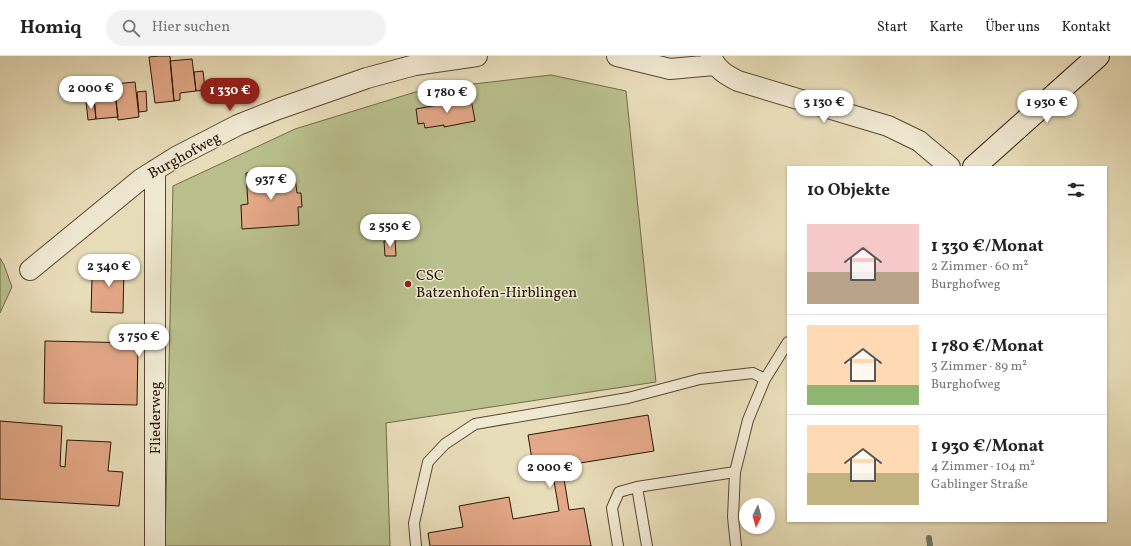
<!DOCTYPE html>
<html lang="de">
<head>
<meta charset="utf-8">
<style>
  :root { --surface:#fff; --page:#f2f2f2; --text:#222; --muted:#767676; --line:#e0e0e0; --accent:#8f2418 }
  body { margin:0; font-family:Vollkorn,serif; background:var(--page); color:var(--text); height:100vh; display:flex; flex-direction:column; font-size:15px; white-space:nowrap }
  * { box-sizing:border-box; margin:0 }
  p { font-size:13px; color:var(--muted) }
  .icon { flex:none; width:22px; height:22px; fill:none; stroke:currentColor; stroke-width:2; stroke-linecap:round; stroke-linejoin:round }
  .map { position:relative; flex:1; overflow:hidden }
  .details { position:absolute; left:787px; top:110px; width:320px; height:356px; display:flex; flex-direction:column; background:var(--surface); border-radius:0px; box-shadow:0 1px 3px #0004 }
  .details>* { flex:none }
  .needle { width:26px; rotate:185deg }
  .fabs { position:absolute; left:739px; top:442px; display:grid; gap:8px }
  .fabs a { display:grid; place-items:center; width:36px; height:36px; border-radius:50%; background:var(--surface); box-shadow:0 1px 3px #0004; font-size:20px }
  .price { position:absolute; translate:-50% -34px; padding:0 9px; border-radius:14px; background:#fff; color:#222; font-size:13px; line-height:26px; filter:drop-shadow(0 1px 2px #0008) }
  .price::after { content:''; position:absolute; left:50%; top:24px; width:12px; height:9px; margin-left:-6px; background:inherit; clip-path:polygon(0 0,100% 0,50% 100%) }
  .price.active { background:var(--accent); color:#fff }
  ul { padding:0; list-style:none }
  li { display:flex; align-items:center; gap:12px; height:100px; padding:0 20px }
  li+li { border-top:1px solid var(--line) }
  li span { display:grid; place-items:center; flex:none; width:112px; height:80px; border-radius:0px; color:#555 }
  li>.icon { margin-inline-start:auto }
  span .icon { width:48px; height:48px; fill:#fffc; stroke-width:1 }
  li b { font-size:17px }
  h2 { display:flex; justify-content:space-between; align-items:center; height:48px; padding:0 20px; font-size:17px }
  header { display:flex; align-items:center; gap:24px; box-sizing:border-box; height:56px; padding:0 20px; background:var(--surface); border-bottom:1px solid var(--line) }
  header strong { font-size:19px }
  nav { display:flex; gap:22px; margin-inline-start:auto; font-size:14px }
  .search { width:280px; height:36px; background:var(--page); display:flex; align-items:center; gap:10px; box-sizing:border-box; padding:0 14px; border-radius:22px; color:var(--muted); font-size:15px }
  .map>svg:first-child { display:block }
</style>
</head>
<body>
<header>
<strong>Homiq</strong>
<div class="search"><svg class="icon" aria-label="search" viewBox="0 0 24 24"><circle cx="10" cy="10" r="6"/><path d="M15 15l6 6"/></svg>Hier suchen</div>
<nav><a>Start</a><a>Karte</a><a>Über uns</a><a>Kontakt</a></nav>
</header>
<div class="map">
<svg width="1131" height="490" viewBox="0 0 1131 490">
  <rect width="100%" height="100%" fill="#e8ddb9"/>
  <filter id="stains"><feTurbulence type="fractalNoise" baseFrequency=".005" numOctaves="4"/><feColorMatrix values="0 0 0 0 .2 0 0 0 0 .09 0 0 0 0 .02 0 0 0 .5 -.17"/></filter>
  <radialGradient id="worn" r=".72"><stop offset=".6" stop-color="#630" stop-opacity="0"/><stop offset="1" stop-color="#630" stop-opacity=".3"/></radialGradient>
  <path fill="#b9c08d" stroke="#726b4a" d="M551 19 626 35 656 326 386 367 390 490H165L173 130 295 73 422 34Z
    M0 202 4 209 12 231 0 257Z"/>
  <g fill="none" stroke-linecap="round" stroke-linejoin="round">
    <path stroke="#6c7a6a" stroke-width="6" d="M929 482 930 490"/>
  </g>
  <path fill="#e3a888" stroke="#2a1607" d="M159 0H170L174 45 155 47 149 1Z
    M192 3 196 35 180 37V44L174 45 170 5Z
    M203 15 205 34 196 35 194 16Z
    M114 25 118 61 96 63 93 28Z
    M135 26 139 61 118 64 114 28Z
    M146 35 147 55 139 56 137 36Z
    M471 43 475 65 444 71V69L425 72 424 67 418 68 416 53Z
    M94 44 96 63 88 64 86 45Z
    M279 115 280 123 295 122 297 137H301L302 151H298L299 169 242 173 241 149 248 148 246 117Z
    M395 184 396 200H385L384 185Z
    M101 204H121V212H124L123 257 91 256 92 222H100Z
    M45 285 138 287 137 349 44 347Z
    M648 359 654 395 562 410 569 454 584 452 591 490H430L428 477 463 471 459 450 509 441 513 463 559 455 552 413 534 416 528 379Z
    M0 365 62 370 60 410 65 411 67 384 111 386 108 415 123 416 119 450 0 443Z"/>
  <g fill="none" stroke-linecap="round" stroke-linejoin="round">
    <g stroke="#5a4834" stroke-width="12">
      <path id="lane" d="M637 431 647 490
        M416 490 414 467 428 406 445 388 475 368 628 342 700 323 753 317 765 323
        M618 490 612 452 619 436 637 431 735 416
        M736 490 733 461 735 416 748 364 765 323 788 286"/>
    </g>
    <g stroke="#5a4834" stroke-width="22">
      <path id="street" d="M617 0 670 13 714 9
        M711 0C716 13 726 19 738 25L888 70 919 85 950 111
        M155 114V490
        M30 214 141 123 176 101 238 69 278 53 367 22 415 9 477 0"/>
    </g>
    <g stroke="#2a1607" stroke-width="24">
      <path id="secondary" d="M974 111 1098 0"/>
    </g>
    <use href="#lane" stroke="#f0e9d2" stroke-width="10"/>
    <use href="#street" stroke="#f0e9d2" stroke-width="20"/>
    <use href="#secondary" stroke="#f0e9d2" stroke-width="22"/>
  </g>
  <circle fill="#8f2418" stroke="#f0e9d2" stroke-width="1.5" cx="408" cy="228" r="4"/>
  <g text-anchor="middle" stroke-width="3" stroke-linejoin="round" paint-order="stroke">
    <g font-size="15" fill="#2a1607" stroke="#f0e9d2">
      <text transform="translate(184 99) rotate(-29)" y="5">Burghofweg</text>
      <text transform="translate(155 362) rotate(-90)" y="5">Fliederweg</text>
    </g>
    <g font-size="15" fill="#2a1607" stroke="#f0e9d2" text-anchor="start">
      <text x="416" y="224">CSC<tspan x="416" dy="17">Batzenhofen-Hirblingen</tspan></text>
    </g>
  </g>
  <rect width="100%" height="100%" filter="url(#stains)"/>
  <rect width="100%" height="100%" fill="url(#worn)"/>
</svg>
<div class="fabs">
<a><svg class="needle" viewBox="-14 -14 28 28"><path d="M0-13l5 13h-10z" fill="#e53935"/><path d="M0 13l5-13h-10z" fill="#767676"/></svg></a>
</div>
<b class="price" style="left:91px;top:54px">2 000 €</b>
<b class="price active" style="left:230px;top:56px">1 330 €</b>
<b class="price" style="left:447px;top:58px">1 780 €</b>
<b class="price" style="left:824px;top:68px">3 130 €</b>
<b class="price" style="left:1047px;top:68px">1 930 €</b>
<b class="price" style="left:271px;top:145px">937 €</b>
<b class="price" style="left:390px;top:192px">2 550 €</b>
<b class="price" style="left:109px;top:232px">2 340 €</b>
<b class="price" style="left:139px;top:302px">3 750 €</b>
<b class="price" style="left:550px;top:433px">2 000 €</b>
<section class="details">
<h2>10 Objekte<svg class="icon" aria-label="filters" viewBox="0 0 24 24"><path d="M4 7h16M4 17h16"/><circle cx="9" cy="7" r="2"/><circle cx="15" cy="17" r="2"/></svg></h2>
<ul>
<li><span style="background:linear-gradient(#f6c9c9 60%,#b9a48a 0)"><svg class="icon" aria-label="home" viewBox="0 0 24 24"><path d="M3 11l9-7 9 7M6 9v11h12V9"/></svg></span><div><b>1 330 €/Monat</b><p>2 Zimmer · 60 m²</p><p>Burghofweg</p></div></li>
<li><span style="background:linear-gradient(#ffd9b3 75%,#8fb573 0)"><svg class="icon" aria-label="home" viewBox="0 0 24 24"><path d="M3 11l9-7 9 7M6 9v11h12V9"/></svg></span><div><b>1 780 €/Monat</b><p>3 Zimmer · 89 m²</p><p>Burghofweg</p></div></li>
<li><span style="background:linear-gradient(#ffd9b3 60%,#c2b280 0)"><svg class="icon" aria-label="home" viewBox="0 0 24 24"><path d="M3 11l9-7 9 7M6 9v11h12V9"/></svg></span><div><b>1 930 €/Monat</b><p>4 Zimmer · 104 m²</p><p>Gablinger Straße</p></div></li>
</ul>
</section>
</div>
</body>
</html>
